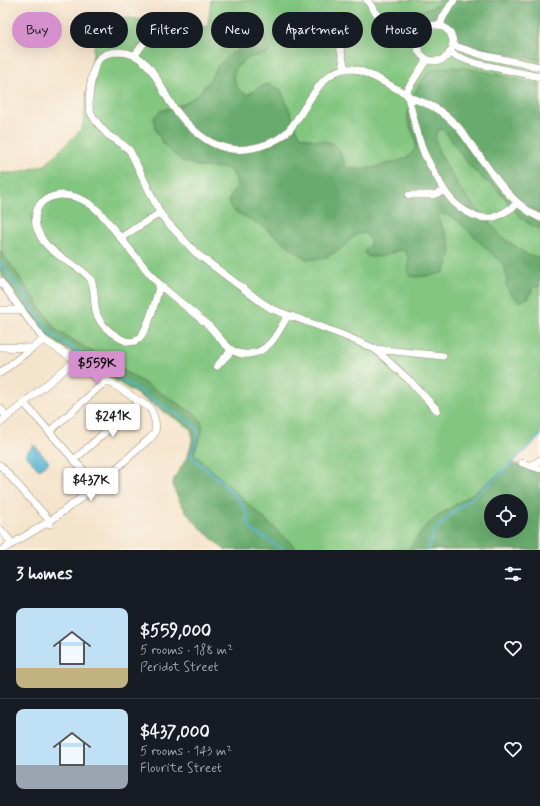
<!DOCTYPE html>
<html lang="en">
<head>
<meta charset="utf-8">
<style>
  :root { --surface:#171b24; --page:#242831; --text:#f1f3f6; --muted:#9ea1a6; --line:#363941; --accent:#d690ce }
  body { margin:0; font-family:Mynerve,sans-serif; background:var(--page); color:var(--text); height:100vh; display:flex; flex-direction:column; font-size:15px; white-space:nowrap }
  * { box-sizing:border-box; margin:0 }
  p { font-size:13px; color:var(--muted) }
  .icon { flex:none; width:22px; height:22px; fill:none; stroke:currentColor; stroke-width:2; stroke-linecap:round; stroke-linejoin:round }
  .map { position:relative; height:550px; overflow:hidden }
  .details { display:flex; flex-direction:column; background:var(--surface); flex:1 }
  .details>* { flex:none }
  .top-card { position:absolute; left:12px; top:12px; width:516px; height:36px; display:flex; gap:8px }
  .buttons { position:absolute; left:484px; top:494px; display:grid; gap:8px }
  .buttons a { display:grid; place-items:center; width:44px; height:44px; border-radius:50%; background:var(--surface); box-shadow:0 4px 16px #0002; font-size:20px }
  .price { position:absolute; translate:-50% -34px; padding:0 9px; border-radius:4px; background:#fff; color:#222; font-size:13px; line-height:26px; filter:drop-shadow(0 1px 2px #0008) }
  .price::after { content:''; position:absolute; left:50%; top:24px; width:12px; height:9px; margin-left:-6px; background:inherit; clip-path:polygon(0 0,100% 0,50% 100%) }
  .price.selected { background:var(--accent); color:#111 }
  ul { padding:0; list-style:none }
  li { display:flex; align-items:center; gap:12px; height:100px; padding:0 16px }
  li+li { border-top:1px solid var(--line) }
  li span { display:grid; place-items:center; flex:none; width:112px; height:80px; border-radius:8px; color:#555 }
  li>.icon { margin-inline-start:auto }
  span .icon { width:48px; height:48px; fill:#fffc; stroke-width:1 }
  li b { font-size:17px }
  h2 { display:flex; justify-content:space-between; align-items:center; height:48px; padding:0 16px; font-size:17px }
  .pill { padding:0 14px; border-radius:18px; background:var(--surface); box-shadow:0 4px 16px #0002; font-size:14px; line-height:36px }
  .pill.selected { background:var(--accent); color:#111 }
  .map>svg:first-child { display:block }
</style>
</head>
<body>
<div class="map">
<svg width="540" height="550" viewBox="0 0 540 550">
  <rect width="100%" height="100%" fill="#fbf7ec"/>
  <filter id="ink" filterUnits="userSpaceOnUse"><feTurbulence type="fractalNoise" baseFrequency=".025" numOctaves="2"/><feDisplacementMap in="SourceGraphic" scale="8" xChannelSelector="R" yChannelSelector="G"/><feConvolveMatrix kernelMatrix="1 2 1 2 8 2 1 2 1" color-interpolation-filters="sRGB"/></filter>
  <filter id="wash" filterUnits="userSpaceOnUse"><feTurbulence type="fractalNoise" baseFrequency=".012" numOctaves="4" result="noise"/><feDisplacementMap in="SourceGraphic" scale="16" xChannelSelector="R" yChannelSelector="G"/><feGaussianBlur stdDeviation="0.9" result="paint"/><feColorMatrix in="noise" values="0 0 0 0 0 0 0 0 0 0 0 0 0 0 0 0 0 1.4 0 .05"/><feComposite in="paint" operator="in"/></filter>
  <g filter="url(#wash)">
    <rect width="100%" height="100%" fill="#f5e4cc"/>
    <path fill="#82c680" stroke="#5e784f" d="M211 0H540V436L512 463 480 489 441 514 425 527 408 550H298L195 455 194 452 195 449 202 430 197 416 56 330 1 251 0 173H16L45 165 82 129 99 15 208 27Z"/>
    <path fill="#69ab6e" stroke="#526a46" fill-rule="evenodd" d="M439 0H540V60L461 44C452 19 439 12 414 25L408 23 407 18 412 14 434 7 439 3Z
      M251 38 265 39 270 50 267 54 250 57 237 66 233 76 238 89 247 95 260 87 268 84 281 90 300 136 314 140 325 141 334 144 339 149 346 167C350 167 354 169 358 169 367 170 397 162 406 158 410 155 416 150 416 144 416 135 408 127 408 118 407 106 422 75 432 70 458 60 512 80 540 85V229C519 223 509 200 494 186 491 183 487 182 483 179 480 176 476 172 472 169 461 156 453 142 443 129L437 131 435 138 439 152 461 191 502 237 528 255 540 258V286L533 287 529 297 520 302 511 295 506 286 507 276 503 264 457 220 445 214H441L438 217C440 226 446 232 449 240 453 252 449 263 443 273 432 275 421 278 410 276L407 271C410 264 410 258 405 251L399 250 384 256 370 257 365 254V250L370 245V240L365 233 357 234 352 238 340 250 321 259H306L261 225 232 210 229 202 231 195 236 188 237 182 232 172 226 168 200 167 182 161 163 144 155 128 154 117 160 111 183 104 198 95 210 80 218 65Z
      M0 251H1L56 330 197 415C207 426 200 437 195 449L194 452 195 455 298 550H225C208 535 190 521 179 500 177 495 174 490 173 485 173 478 178 472 182 466 188 456 196 439 190 428L47 337 0 273Z
      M512 463 540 472V550H408L425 527 441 514 480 489ZM491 501H521V531H491Z"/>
    <path fill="#54b5d2" stroke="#487078" d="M34 445 49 462 39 470 25 454Z"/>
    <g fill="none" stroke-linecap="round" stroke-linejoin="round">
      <path stroke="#54b5d2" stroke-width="2" d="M0 263 48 330 53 335 69 346 194 425C195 426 197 428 198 430 200 436 191 448 191 456 197 462 204 467 210 472 221 481 236 496 244 507 249 514 246 524 252 530 262 538 274 542 283 550
        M428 550 433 534 441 524 455 511 489 484 540 436"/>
    </g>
  </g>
  <g filter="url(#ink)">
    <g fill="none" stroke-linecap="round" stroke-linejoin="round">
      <g stroke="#988775" stroke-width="8">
        <path id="minor" d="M367 0C374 11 382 22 393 28 401 32 410 34 418 37
          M417 43a18 18 0 1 1 36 0a18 18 0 1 1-36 0Z
          M440 26 443 17 454 0
          M336 29 345 69
          M452 45 482 55 540 67
          M449 53 469 61 479 64 540 77
          M135 55 152 32
          M405 93 427 59
          M408 97C413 115 417 135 424 153 427 160 431 166 434 172 438 179 441 185 445 191 454 206 476 222 494 217 503 215 511 208 518 203
          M409 195H433L445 191
          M120 238 160 213
          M0 281 44 340 150 408C154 415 158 427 154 434 152 436 151 438 149 439L97 486 50 521 2 550
          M160 284C156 297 148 336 135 341 129 343 122 340 118 337 109 332 101 325 97 315 93 304 96 291 91 280 86 272 77 267 70 263 61 257 50 250 44 242 41 238 39 233 37 229 34 220 35 210 41 203 46 198 53 196 60 195 94 194 108 224 127 246 138 259 148 273 160 285 176 299 193 312 209 326 216 333 224 345 232 350 236 353 244 355 249 354 270 352 278 332 288 315
          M0 310H22
          M0 347 32 348
          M375 349 410 381 437 410
          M443 356 375 349 345 336 316 325 288 315 272 309 261 302 196 253 167 222 160 213 130 151C124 144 115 140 108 135 102 129 95 121 91 113 86 103 92 66 100 58 105 53 113 52 120 52 153 54 158 87 174 108 184 122 201 139 217 145 226 149 238 150 247 149 261 147 276 142 286 133 306 115 319 64 353 69 369 72 390 86 405 93 411 99 419 100 427 104 437 108 446 115 454 123 460 128 465 136 469 142 492 172 506 200 540 218
          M217 366 232 350
          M0 373 32 348 44 340
          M24 403 97 486
          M0 408 7 417
          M0 423 76 360
          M49 432 107 380
          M74 460 140 401
          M522 463 540 469
          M0 465 50 521V524
          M531 466 540 460
          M0 529 12 543"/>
      </g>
      <use href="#minor" stroke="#fff" stroke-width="7"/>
    </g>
  </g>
</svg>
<div class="buttons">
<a><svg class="icon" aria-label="locate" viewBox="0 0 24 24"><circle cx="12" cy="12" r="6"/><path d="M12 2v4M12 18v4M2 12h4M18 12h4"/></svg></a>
</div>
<b class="price selected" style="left:97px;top:385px">$559K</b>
<b class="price" style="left:113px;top:438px">$241K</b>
<b class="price" style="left:91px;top:502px">$437K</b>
<div class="top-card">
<a class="pill selected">Buy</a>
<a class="pill">Rent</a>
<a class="pill">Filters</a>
<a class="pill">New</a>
<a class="pill">Apartment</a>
<a class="pill">House</a>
</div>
</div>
<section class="details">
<h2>3 homes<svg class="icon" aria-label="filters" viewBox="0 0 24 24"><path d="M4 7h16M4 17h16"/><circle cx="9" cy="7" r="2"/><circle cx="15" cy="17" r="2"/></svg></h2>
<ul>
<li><span style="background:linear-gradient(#bfe0f5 75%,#c2b280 0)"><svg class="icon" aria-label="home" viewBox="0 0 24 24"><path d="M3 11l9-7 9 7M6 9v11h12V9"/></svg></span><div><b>$559,000</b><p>5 rooms · 188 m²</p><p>Peridot Street</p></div><svg class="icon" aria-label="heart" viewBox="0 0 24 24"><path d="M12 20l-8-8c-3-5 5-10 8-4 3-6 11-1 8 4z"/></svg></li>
<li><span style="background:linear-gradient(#bfe0f5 70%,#9aa5b1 0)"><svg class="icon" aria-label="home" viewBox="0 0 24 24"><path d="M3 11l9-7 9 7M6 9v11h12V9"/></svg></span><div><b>$437,000</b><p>5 rooms · 143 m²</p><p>Flourite Street</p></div><svg class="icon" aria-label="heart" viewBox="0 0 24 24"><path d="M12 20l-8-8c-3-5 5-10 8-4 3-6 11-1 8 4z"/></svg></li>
</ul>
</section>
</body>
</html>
